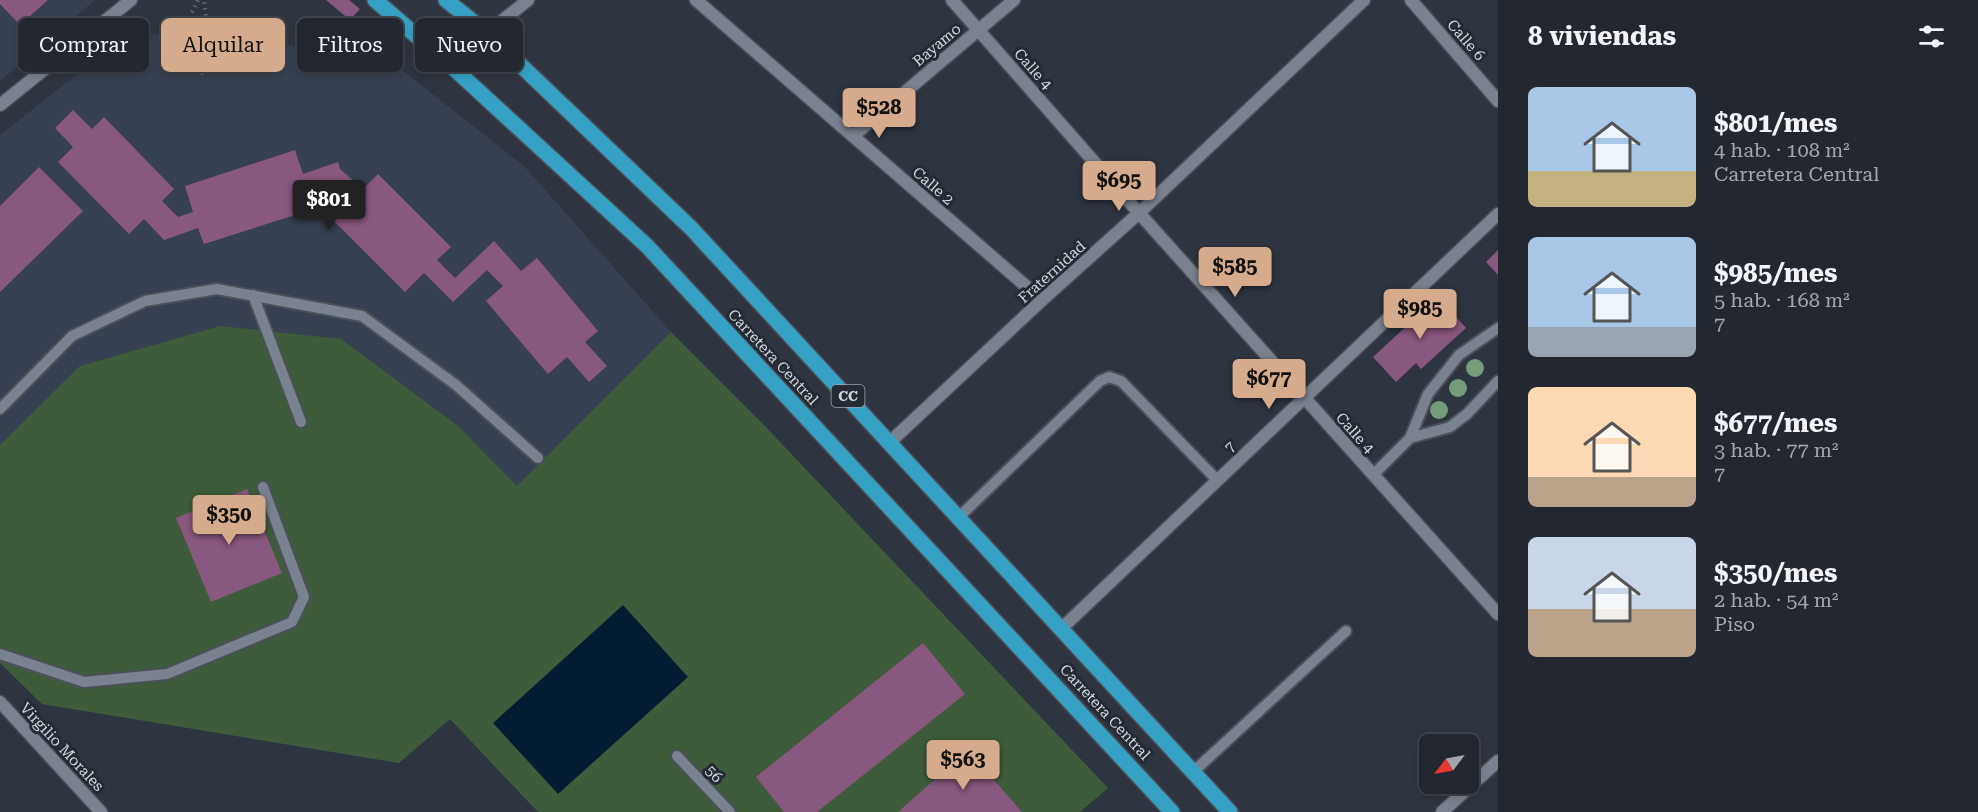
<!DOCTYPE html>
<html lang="es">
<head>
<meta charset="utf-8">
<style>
  :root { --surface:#232830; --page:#2f343c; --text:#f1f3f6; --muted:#a3a6ab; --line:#40444c; --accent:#d6ab8b }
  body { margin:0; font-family:"Roboto Serif",serif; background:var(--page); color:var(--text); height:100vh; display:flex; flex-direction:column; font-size:22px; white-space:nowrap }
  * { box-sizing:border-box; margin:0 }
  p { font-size:20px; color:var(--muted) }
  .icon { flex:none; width:33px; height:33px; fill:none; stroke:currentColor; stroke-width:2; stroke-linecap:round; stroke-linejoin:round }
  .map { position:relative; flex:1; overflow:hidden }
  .details { display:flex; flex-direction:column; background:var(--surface); width:480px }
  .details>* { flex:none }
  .top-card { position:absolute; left:18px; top:18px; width:570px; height:54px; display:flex; gap:12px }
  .needle { width:39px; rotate:238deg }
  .fabs { position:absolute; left:1419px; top:734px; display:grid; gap:12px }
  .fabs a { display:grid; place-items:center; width:60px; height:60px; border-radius:9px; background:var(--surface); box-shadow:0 3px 9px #0003,0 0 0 2px var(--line); font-size:30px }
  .price { position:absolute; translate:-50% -51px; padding:0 14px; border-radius:6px; background:var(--accent); color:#111; font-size:20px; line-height:39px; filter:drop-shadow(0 2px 3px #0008) }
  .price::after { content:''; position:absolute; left:50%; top:36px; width:18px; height:14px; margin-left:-9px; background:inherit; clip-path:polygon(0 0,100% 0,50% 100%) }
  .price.current { background:#222; color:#fff }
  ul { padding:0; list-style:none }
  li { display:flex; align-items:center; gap:18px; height:150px; padding:0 30px }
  li span { display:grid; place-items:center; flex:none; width:168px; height:120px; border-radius:9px; color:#555 }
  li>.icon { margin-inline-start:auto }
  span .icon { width:72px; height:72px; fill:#fffc; stroke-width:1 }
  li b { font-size:26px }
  h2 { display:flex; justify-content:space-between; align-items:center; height:72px; padding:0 30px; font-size:26px }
  .tag { padding:0 21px; border-radius:9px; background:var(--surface); box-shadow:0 3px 9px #0003,0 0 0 2px var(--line); font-size:21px; line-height:54px }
  .tag.current { background:var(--accent); color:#111 }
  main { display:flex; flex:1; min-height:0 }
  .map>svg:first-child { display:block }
</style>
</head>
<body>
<main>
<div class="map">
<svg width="1498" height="812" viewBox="0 0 1498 812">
  <rect width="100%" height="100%" fill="#2f3540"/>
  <path fill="#364050" d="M0 0H95L0 81Z
    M234 33 402 70 524 166 671 332 1108 788 1080 812H538L450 719 399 763 42 704 0 663V135L127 35Z"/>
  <path fill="#3e5c3c" d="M220 326 341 339 458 426 517 486 671 332 762 423 1108 788 1080 812H538L450 719 399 763 42 704 0 663V445L80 366Z"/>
  <path fill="#041c31" d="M623 605 688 677 558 794 493 723Z"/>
  <path fill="#89587e" d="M0 0H48L20 25 0 4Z
    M326 0H349L360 9 350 20Z
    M73 110 92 129 104 117 174 189 162 201 178 217 193 212 185 186 295 150 303 174 338 162 340 169 363 189 378 174 451 247 437 260 455 278 494 241 521 271 537 258 598 331 585 342 607 366 589 382 567 357 548 374 486 301 503 286 487 270 453 302 424 273 405 292 332 219 350 202 330 182 308 190 314 209 204 244 198 228 164 240 144 219 129 234 58 162 73 147 55 128Z
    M39 167 83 211 0 292V206Z
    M1498 250V275L1486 262Z
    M1438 297 1466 328 1421 369 1416 363 1396 382 1373 357Z
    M247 489 282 573 211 602 176 518Z
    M923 643 965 694 817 812H784L756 777Z
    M968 750 1022 812H898Z"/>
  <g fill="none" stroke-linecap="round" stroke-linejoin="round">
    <g stroke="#4c5159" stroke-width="14">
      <path id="service" d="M253 295 301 422
        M0 409 72 336 145 301 217 289 362 316 456 385 538 458
        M1410 438 1450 427 1467 414 1498 381
        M1373 475 1410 438 1428 394 1459 355 1498 328
        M959 517 1100 381 1109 377 1121 381 1217 480
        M0 654 84 682 167 674 292 622 304 597 263 487
        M677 756 730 812
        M1193 772 1346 631"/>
    </g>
    <g stroke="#4c5159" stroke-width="15">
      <path id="minor" d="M696 0 1042 300
        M952 0 1139 213 1498 614
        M1411 0 1498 101
        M487 33 528 0
        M853 136 1014 0
        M890 442 1042 300 1139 213 1364 0
        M1062 628 1498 214
        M0 702 101 812
        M1442 812 1498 761"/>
    </g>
    <g stroke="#4c5159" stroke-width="15">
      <path id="tertiary" d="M0 105 131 0"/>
    </g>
    <g stroke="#4c5159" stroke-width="18">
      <path id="primary" d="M375 0 448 63 647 246 1172 812
        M446 0 487 33 691 228 1230 812"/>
    </g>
    <path stroke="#626771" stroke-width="4" stroke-dasharray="1.5 4.5" stroke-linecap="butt" d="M174 69 181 34 198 0
      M202 75 208 33 204 0"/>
    <use href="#service" stroke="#7b828f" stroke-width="10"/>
    <use href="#minor" stroke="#7b828f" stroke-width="12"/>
    <use href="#tertiary" stroke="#7b828f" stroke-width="12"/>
    <use href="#primary" stroke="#35a1c5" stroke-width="15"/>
  </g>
  <g fill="#749b7a">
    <circle cx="1475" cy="368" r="9"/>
    <circle cx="1458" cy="388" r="9"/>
    <circle cx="1439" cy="410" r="9"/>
  </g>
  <g text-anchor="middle" stroke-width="6" stroke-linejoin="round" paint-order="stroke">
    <rect fill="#252b35" stroke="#9fa3ab" stroke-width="1.5" x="831.5" y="385" width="33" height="22" rx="4.5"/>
    <g font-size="14" font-weight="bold" fill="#d3d7dd">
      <text x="848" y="401">CC</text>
    </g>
    <g font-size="15" fill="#d3d7dd" stroke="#252b35">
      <text transform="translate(1466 40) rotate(49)" y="5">Calle 6</text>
      <text transform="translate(937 45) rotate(-40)" y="5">Bayamo</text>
      <text transform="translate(1033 69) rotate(49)" y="5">Calle 4</text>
      <text transform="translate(933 186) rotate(41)" y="5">Calle 2</text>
      <text transform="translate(1052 272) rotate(-42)" y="5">Fraternidad</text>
      <text transform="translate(773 357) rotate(47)" y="5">Carretera Central</text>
      <text transform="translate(1355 433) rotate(48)" y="5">Calle 4</text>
      <text transform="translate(1230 447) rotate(-44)" y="5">7</text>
      <text transform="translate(1105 712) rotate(47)" y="5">Carretera Central</text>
      <text transform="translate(62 747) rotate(47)" y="5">Virgilio Morales</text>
      <text transform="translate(714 774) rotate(47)" y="5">56</text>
    </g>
  </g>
</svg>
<div class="fabs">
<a><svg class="needle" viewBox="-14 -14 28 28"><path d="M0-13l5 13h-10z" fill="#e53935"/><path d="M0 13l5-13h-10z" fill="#a3a6ab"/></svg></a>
</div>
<b class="price" style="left:879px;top:139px">$528</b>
<b class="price" style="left:1119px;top:212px">$695</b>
<b class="price current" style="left:329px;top:231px">$801</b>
<b class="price" style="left:1235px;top:298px">$585</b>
<b class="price" style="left:1420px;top:340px">$985</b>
<b class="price" style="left:1269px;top:410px">$677</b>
<b class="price" style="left:229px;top:546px">$350</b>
<b class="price" style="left:963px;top:791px">$563</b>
<div class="top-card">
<a class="tag">Comprar</a>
<a class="tag current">Alquilar</a>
<a class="tag">Filtros</a>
<a class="tag">Nuevo</a>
</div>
</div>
<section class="details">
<h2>8 viviendas<svg class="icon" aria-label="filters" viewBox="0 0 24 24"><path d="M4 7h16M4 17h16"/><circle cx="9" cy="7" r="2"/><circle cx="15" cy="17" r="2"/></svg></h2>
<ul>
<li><span style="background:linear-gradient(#a9c7e8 70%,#c2b280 0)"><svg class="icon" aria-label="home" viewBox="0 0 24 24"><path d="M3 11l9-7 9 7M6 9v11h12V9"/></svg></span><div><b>$801/mes</b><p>4 hab. · 108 m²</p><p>Carretera Central</p></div></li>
<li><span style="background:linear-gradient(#a9c7e8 75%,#9aa5b1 0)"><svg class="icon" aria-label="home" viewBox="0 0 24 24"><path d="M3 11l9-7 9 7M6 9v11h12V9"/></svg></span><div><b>$985/mes</b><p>5 hab. · 168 m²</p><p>7</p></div></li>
<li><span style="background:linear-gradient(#ffd9b3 75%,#b9a48a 0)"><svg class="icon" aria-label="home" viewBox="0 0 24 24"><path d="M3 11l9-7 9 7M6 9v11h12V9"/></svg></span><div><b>$677/mes</b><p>3 hab. · 77 m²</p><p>7</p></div></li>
<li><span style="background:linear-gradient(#c9d6e8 60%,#b9a48a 0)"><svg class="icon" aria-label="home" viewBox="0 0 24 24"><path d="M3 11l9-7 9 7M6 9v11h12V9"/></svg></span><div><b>$350/mes</b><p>2 hab. · 54 m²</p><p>Piso</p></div></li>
</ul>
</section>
</main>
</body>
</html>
